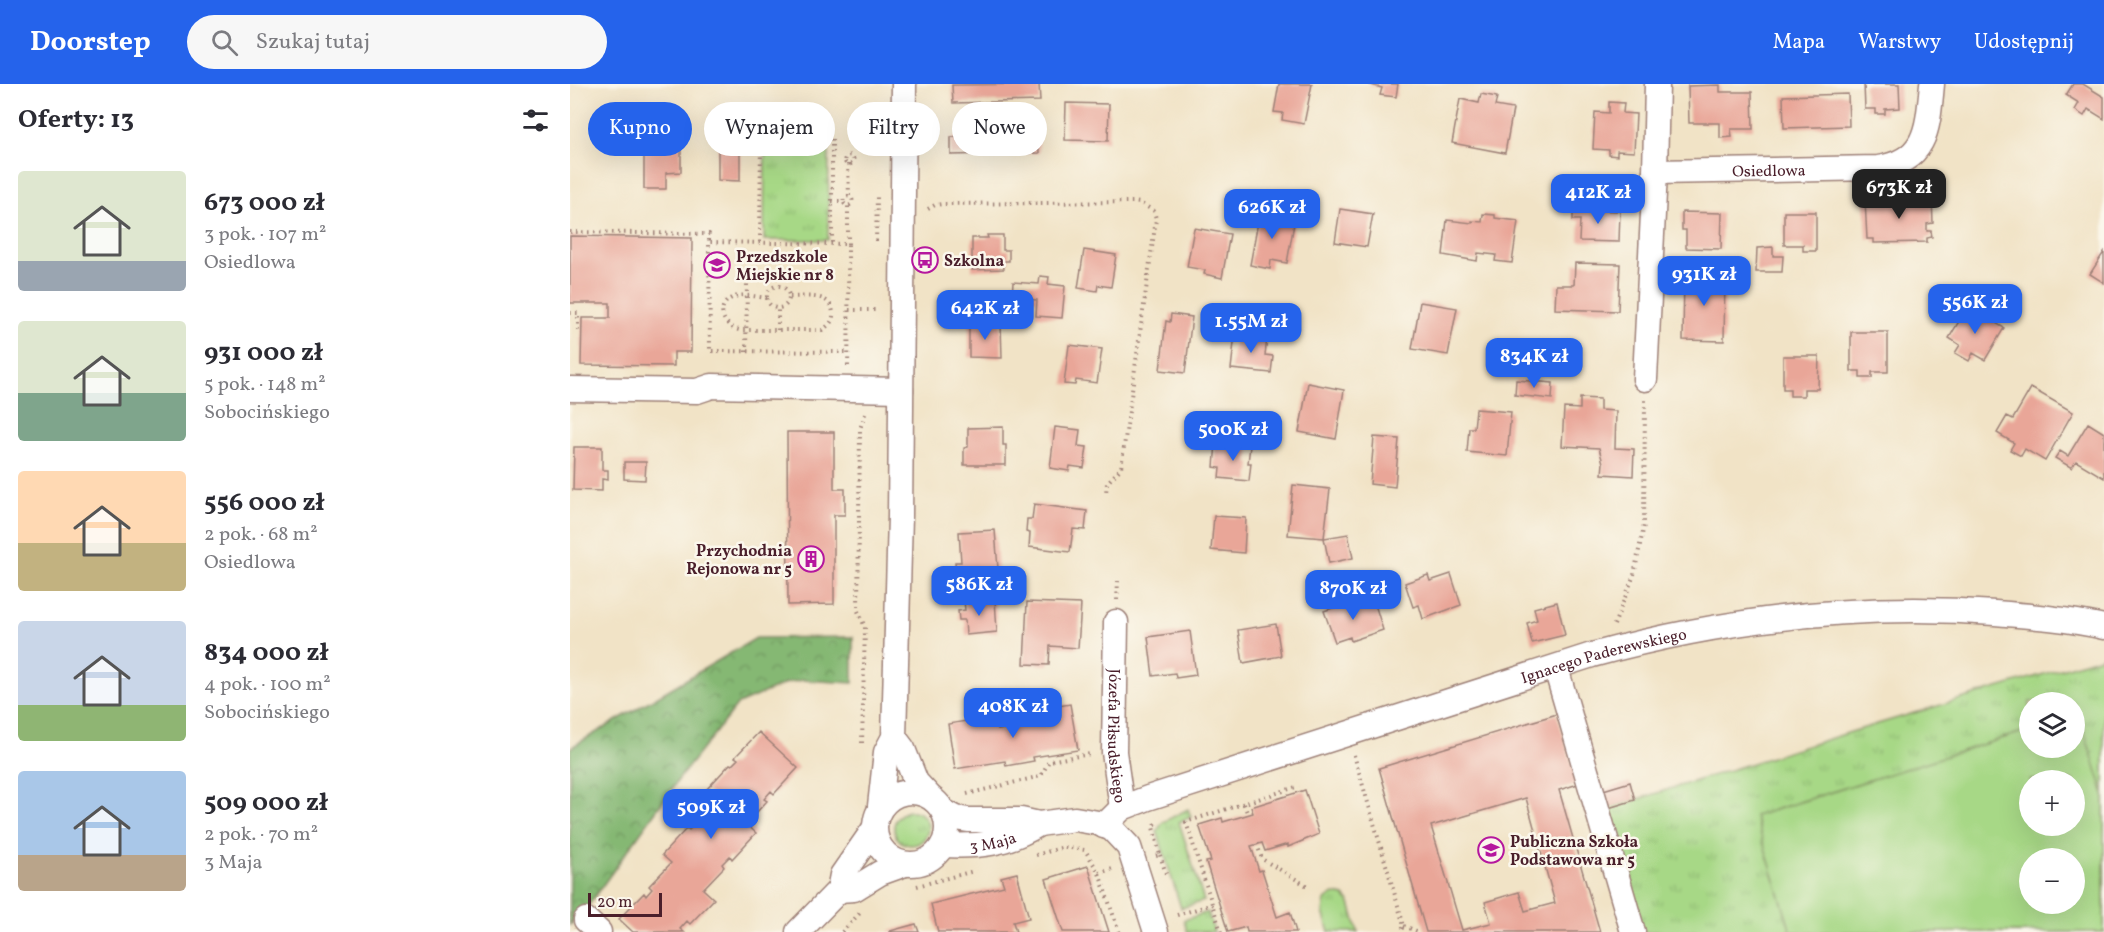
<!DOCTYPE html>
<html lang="pl">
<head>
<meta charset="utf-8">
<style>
  :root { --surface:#fff; --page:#f7f7f7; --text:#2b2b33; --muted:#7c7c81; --accent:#2563eb }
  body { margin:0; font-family:Vollkorn,serif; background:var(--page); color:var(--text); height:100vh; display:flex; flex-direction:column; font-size:22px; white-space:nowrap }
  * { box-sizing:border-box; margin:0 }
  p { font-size:20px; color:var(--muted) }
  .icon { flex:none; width:33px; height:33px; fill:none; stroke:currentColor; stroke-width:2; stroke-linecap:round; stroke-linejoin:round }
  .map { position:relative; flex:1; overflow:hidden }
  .drawer { display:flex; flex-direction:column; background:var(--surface); width:570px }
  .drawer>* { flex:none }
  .guide { position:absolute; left:18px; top:18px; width:570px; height:54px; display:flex; gap:12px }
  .fabs { position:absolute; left:1449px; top:608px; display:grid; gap:12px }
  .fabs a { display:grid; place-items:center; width:66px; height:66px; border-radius:50%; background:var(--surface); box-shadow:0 6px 24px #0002; font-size:30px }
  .scale { position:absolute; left:18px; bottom:15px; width:74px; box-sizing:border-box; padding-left:6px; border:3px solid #4a1f2b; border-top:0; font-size:16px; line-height:21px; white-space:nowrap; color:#4a1f2b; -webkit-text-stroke:4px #fbf7ec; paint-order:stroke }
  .price { position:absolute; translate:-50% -51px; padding:0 14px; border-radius:12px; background:var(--accent); color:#fff; font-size:20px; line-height:39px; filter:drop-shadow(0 2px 3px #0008) }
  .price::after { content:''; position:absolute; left:50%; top:36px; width:18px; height:14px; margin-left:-9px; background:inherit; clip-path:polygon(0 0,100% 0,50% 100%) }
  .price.current { background:#222; color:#fff }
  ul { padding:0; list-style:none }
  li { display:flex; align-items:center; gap:18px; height:150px; padding:0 18px }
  li span { display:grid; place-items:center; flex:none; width:168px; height:120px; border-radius:6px; color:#555 }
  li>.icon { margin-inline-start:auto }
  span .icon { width:72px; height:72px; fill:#fffc; stroke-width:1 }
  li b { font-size:26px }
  h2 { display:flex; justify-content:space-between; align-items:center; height:72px; padding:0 18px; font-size:26px }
  .chip { padding:0 21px; border-radius:27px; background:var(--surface); box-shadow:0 6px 24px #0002; font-size:21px; line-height:54px }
  .chip.current { background:var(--accent); color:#fff }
  header { display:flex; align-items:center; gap:36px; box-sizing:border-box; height:84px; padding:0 30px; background:var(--accent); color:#fff }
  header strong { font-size:28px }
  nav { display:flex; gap:33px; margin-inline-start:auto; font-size:21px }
  .search { width:420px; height:54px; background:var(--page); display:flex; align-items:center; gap:15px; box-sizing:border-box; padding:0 21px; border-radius:33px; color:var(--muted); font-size:22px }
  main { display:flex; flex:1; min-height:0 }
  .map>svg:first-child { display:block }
</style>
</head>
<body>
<header>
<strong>Doorstep</strong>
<div class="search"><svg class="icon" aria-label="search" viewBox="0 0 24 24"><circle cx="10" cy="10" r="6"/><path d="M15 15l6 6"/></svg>Szukaj tutaj</div>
<nav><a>Mapa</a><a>Warstwy</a><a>Udostępnij</a></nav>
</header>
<main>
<section class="drawer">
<h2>Oferty: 13<svg class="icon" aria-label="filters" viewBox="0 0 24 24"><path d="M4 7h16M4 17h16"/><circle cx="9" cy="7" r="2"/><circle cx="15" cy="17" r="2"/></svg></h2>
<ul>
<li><span style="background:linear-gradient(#dfe7d0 75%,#9aa5b1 0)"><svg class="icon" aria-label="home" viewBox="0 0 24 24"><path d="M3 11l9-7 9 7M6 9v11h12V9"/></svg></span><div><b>673 000 zł</b><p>3 pok. · 107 m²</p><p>Osiedlowa</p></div></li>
<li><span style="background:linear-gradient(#dfe7d0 60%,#7fa58c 0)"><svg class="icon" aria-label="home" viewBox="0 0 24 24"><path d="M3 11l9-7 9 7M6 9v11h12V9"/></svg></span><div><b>931 000 zł</b><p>5 pok. · 148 m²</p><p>Sobocińskiego</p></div></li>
<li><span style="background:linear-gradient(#ffd9b3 60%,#c2b280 0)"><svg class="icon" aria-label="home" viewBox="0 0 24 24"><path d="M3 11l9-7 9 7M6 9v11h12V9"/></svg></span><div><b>556 000 zł</b><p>2 pok. · 68 m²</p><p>Osiedlowa</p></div></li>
<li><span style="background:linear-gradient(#c9d6e8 70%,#8fb573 0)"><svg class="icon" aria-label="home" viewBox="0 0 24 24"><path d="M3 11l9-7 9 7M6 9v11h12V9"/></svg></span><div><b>834 000 zł</b><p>4 pok. · 100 m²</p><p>Sobocińskiego</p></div></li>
<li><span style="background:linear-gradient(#a9c7e8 70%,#b9a48a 0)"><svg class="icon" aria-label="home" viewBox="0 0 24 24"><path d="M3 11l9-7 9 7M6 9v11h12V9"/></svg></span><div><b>509 000 zł</b><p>2 pok. · 70 m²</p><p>3 Maja</p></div></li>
</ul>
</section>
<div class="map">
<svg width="1534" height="848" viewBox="0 0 1534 848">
  <defs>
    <pattern id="grass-tufts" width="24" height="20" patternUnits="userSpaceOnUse" patternTransform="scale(1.5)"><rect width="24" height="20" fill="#a7d886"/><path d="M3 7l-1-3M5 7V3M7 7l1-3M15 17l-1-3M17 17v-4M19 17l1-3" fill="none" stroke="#91b974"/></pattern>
    <pattern id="forest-crowns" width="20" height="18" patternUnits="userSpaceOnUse" patternTransform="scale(1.5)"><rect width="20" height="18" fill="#85b873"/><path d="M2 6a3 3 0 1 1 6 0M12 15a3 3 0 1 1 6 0" fill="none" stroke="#6f955f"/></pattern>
  </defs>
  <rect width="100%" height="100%" fill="#fbf7ec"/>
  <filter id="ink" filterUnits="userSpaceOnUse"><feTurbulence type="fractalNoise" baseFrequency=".0167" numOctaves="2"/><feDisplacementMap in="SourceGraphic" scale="12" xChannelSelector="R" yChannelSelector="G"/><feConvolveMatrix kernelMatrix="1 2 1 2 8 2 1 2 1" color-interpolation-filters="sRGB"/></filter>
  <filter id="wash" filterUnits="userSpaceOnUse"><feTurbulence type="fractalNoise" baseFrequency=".008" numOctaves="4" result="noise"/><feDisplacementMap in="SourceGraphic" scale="24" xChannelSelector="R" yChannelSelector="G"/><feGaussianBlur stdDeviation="1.35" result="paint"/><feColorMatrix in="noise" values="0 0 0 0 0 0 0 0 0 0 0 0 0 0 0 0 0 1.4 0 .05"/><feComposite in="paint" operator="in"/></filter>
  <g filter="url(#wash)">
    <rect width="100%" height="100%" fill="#f1e3c6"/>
    <path fill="url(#grass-tufts)" stroke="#787c58" stroke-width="1.5" fill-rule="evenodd" d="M195 55 259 56 258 156H194Z
      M1534 572V848H1053L1036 725 1281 648ZM1460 618H1504V663H1460ZM1460 696H1504V741H1460ZM1460 774H1504V819H1460Z
      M618 725 621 733 609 738 634 817 611 824 587 747 593 738Z
      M324 744a17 17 0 1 1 34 0a17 17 0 1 1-34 0Z
      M764 810 774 812 780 819 788 848H759L753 828 755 816Z
      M638 828 644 848H617L614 836Z"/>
    <path fill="url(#forest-crowns)" stroke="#686c4f" stroke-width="1.5" d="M283 553V599L233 596 217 599 168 620 111 692 18 822 0 841V664L186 554Z"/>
    <path fill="#a7d886" stroke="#787c58" stroke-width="1.5" fill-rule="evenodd" d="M1509 631 1534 710V848H1221L1185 732 1459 646 1460 663H1504L1505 632ZM1460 696H1504V741H1460ZM1460 774H1504V819H1460Z"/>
    <g id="blocks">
      <path fill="#e9a698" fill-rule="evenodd" d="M469 0 470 17 383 19 382 1Z
        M709 0H742L734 40 712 36 713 29 704 28Z
        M797 0H828L826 13 810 11 812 4Z
        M1294 0H1329L1330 24 1315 25V30H1306V25H1295Z
        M1503 0H1513L1534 13V35L1518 25 1514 32 1505 26 1509 19 1496 11Z
        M1150 1V8H1182L1183 45H1161L1162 53 1150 54V39H1119L1118 2Z
        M911 10 927 13 925 22 943 25 935 69 882 59 890 15 909 19Z
        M1278 10 1279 42 1214 44 1213 12Z
        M1039 18 1054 19 1053 29 1066 30 1064 68 1047 67V72L1039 71V66L1023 65 1025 28 1039 29Z
        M496 19 539 20 538 57 495 56Z
        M148 40H170V97L148 96Z
        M74 41H95V58H111V88L96 89V105H74Z
        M468 50 469 69 381 71V53Z
        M1362 114 1363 139 1357 140V147H1361L1362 153 1357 154V158L1304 159V155H1297L1295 116Z
        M1003 122H1017V126L1050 127 1049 158 1009 157 1010 136H1003Z
        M770 125 803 130 797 163 765 158Z
        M690 127 725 134 717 179 701 176 700 185 680 181Z
        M1112 128 1152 129 1151 165 1116 164V146H1112Z
        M1214 128H1246V167H1233V161H1214Z
        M913 130 925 131V134L948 137 942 179 925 177 926 171 908 169 907 177 873 171 877 136 902 139V137L912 138Z
        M624 144 660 150 652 194 634 190 635 186 617 183Z
        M417 151H433V166H439V177H433L434 185 402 186V154H418Z
        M0 152 122 154 121 268H104V282L11 281 12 234H40V219H0Z
        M1203 163V172H1213L1212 188H1186L1187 164Z
        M514 166 546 171 541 203 528 201 527 207 508 204Z
        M1534 168V199L1520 190Z
        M1005 179 1050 180 1048 227 985 225 986 201H1004Z
        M1114 190 1155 191 1154 257 1113 256Z
        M470 192 479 193 478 200 495 202 492 234 466 232 467 216 442 214 443 198 469 200Z
        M850 218 887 224 878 271 842 265Z
        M1398 222 1434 244 1415 276 1403 269 1399 277 1385 269 1390 261 1379 254Z
        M601 230 622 233 615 289 590 286 596 237 600 238Z
        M399 240H431L432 274 399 273Z
        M1281 248H1318V288H1302V294H1290V287H1281Z
        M665 250 697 254 695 271 703 272 701 289 661 285Z
        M499 261 532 265 527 299 506 296 505 301 494 300Z
        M1213 272H1249L1248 305H1234V312H1220V305H1213Z
        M946 296 983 299 982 315 945 311Z
        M738 299 774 306 766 355 729 348Z
        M1461 304 1503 328 1475 377 1455 365 1451 372 1440 366 1444 359 1427 349 1437 332 1443 335Z
        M1010 314 1030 315V326L1046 327 1045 364 1064 365 1063 392 1032 390 1033 379 1029 364 992 362 994 324 1010 325Z
        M906 325 941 328 937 372 897 368 899 344H904Z
        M1518 339 1534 349V394L1506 377 1502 384 1485 374 1490 367 1498 372Z
        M433 343V361H436V381H394V364L398 363V344Z
        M485 343 510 346 508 362 517 363 514 384 500 382 499 387 480 384Z
        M217 348H264V405H275V431H264V520L218 521Z
        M804 353 829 355 825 403 800 400Z
        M646 359 680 362 678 379H681L679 397 649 394 650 384 644 383Z
        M4 363H32V386H38V396L32 395V407L3 406Z
        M54 378H76L75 396 54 395Z
        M723 401 760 405 754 454 718 451Z
        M464 420 517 427 515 446 503 445 500 468 459 463 460 449 456 448 457 435H462Z
        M644 432 676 434 674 469 641 466Z
        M425 446 428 485 386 488 385 478H391L389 448Z
        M778 450 783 474 759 479 754 454Z
        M881 490 891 521 853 535 849 521 843 523 835 499 858 491 860 497Z
        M425 515 427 548 396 551 395 536H389L388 527 395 526 394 517Z
        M804 517 813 546 781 557 780 553 765 558 754 527 780 518 782 524Z
        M457 518 511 520 508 564 480 562 479 581 454 580Z
        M987 518 995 551 962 559 957 539 967 536 964 524Z
        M706 540 711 572 673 579 668 546Z
        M620 547 626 591 606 594 605 589 583 592 578 553Z
        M500 620 508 666 463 673 464 677 436 682 435 677 385 685 378 640 426 632 428 646 461 640 458 627Z
        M987 630 1008 700 989 706 1030 848H856L809 684ZM956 714 985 819 955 827 949 808 915 818 921 839 892 846 861 742Z
        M189 648 228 684 204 710 201 707 194 715 197 717 176 740 186 749 162 775 160 772 152 780 154 783 133 805 144 815 120 840 117 837 110 845 114 848H63L49 835 74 809 76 812 82 805 79 802 101 779 92 771 117 744 119 746 125 740 122 737 144 713 136 706 160 680 162 681 168 675 165 673Z
        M1060 698 1065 716 1035 725 1030 707Z
        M735 706 749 750 718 763V760L695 767 692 759 681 762 689 787 692 786 707 833 720 828 726 848H677L676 843 658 848 636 778 641 777 629 741 652 734 653 738 683 729 681 723Z
        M518 782 539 848H493L476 795Z
        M447 789 459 834 443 838 446 848H368L361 820 434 802 431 793Z
        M346 840 349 848H320V847Z"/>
    </g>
  </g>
  <g filter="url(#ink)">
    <use href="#blocks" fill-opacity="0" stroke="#9e8178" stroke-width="1.5"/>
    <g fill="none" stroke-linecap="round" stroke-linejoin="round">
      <g stroke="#9e8178" stroke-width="27">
        <g id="minor">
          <path id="s1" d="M1085 88 1308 84C1358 77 1358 42 1362 0"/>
          <path d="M1075 295 1085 88 1087 0"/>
          <path d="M0 305 127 307 142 302 331 306"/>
          <path id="s2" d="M546 538 544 668 552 724"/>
          <path d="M986 584 1063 848"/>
          <path d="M324 653 333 665 346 698 358 711"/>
          <circle cx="341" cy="744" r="36"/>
          <path d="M310 722 316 668 324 653 330 432 334 0"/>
          <path d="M373 727 386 734 398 736H451L469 740 505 735 528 739 542 745 559 763 586 848"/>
          <path id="s3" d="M534 742 552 724 578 714 1022 571C1154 535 1289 519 1425 529 1462 532 1498 535 1534 543"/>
          <path id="s4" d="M373 761C410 763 436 760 469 740"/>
          <path d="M269 806 284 805 310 789 335 780"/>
          <path d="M16 836 29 848"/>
          <path d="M228 848 269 806 272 791 304 745"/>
        </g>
      </g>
      <path stroke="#9e8178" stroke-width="4" stroke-dasharray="1.5 4.5" stroke-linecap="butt" d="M274.5 76a4.5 4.5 0 1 1 9 0a4.5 4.5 0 1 1-9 0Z
        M278 80 279 112
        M273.5 117a4.5 4.5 0 1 1 9 0a4.5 4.5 0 1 1-9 0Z
        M262 117H274
        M358 125 365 121 372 120 563 118 570 119 584 127 586 135 551 384 537 399 536 409
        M0 148 139 150V158
        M306 157 307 113
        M190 158 191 52H262V159
        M278 160V121
        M197 213a11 11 0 1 1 22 0a11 11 0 1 1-22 0Z
        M197 214C188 213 171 209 162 214 145 222 152 242 169 246H252C258 242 263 238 263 231 263 208 235 213 220 213
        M279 226H308
        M0 229H8V248
        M208 246V224
        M176 268 177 200
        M278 282C279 241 278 200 278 160L139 158 140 267 278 268
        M547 516 548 497
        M1044 541 1064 491 1074 441 1075 316
        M292 659 295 543 288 527 290 345 296 327
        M784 671 834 842 831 848
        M397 710 471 692 479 677 520 670
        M674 720 678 731
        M687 760 692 775 739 803
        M466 771 494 763 515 766 529 789 549 848
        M590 771 597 793
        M586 772 590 771 583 743 588 737
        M529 789 543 785
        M347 802 404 787
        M607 831 643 820
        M834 842 849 848
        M272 848 290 829
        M651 848 616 738 729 702"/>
      <use href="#minor" stroke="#fff" stroke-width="24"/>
    </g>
  </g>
  <defs>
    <g id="bus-ring" transform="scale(1.35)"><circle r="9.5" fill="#fbf7ec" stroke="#b5179e" stroke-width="1.5"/><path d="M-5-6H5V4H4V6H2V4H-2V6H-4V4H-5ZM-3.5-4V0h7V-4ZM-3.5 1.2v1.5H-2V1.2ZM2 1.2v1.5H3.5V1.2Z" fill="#b5179e"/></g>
    <g id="school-ring" transform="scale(1.35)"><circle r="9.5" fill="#fbf7ec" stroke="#b5179e" stroke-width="1.5"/><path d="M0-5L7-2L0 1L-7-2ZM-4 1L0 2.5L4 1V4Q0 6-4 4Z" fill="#b5179e"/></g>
    <g id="building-ring" transform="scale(1.35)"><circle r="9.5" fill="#fbf7ec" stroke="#b5179e" stroke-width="1.5"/><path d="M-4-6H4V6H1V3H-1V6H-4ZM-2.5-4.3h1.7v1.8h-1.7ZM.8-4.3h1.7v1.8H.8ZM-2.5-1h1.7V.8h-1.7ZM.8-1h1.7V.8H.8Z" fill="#b5179e"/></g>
  </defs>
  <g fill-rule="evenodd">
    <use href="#bus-ring" x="355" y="176"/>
    <use href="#school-ring" x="147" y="181"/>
    <use href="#building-ring" x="241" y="475"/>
    <use href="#school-ring" x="921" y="766"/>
  </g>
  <g text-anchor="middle" stroke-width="5" stroke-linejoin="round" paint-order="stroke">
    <g font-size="16" fill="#4a1f2b" stroke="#fbf7ec">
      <text dy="6" stroke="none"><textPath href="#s1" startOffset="114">Osiedlowa</textPath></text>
      <text dy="6" stroke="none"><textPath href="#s3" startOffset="531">Ignacego Paderewskiego</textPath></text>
      <text dy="6" stroke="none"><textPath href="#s2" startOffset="114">Józefa Piłsudskiego</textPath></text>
      <text dy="6" stroke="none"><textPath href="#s4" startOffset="50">3 Maja</textPath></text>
    </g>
    <g font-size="16" font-weight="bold" fill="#4a1f2b" stroke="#fbf7ec" text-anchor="start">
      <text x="166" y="178">Przedszkole<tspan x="166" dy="18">Miejskie nr 8</tspan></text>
      <text x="374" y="182">Szkolna</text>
      <text x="222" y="472" text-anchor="end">Przychodnia<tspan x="222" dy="18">Rejonowa nr 5</tspan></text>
      <text x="940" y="763">Publiczna Szkoła<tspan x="940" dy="18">Podstawowa nr 5</tspan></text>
    </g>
  </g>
</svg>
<div class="fabs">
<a><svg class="icon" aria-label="layers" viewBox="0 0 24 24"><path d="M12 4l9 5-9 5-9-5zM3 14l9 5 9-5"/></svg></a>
<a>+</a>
<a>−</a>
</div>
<div class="scale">20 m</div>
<b class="price current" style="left:1329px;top:136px">673K zł</b>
<b class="price" style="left:1028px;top:141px">412K zł</b>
<b class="price" style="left:702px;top:156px">626K zł</b>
<b class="price" style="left:1134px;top:223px">931K zł</b>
<b class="price" style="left:1405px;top:251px">556K zł</b>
<b class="price" style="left:415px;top:257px">642K zł</b>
<b class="price" style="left:681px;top:270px">1.55M zł</b>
<b class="price" style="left:964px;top:305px">834K zł</b>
<b class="price" style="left:663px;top:378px">500K zł</b>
<b class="price" style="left:409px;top:533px">586K zł</b>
<b class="price" style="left:783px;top:537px">870K zł</b>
<b class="price" style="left:443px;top:655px">408K zł</b>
<b class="price" style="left:141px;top:756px">509K zł</b>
<div class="guide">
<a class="chip current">Kupno</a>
<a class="chip">Wynajem</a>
<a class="chip">Filtry</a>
<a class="chip">Nowe</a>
</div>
</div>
</main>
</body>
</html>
